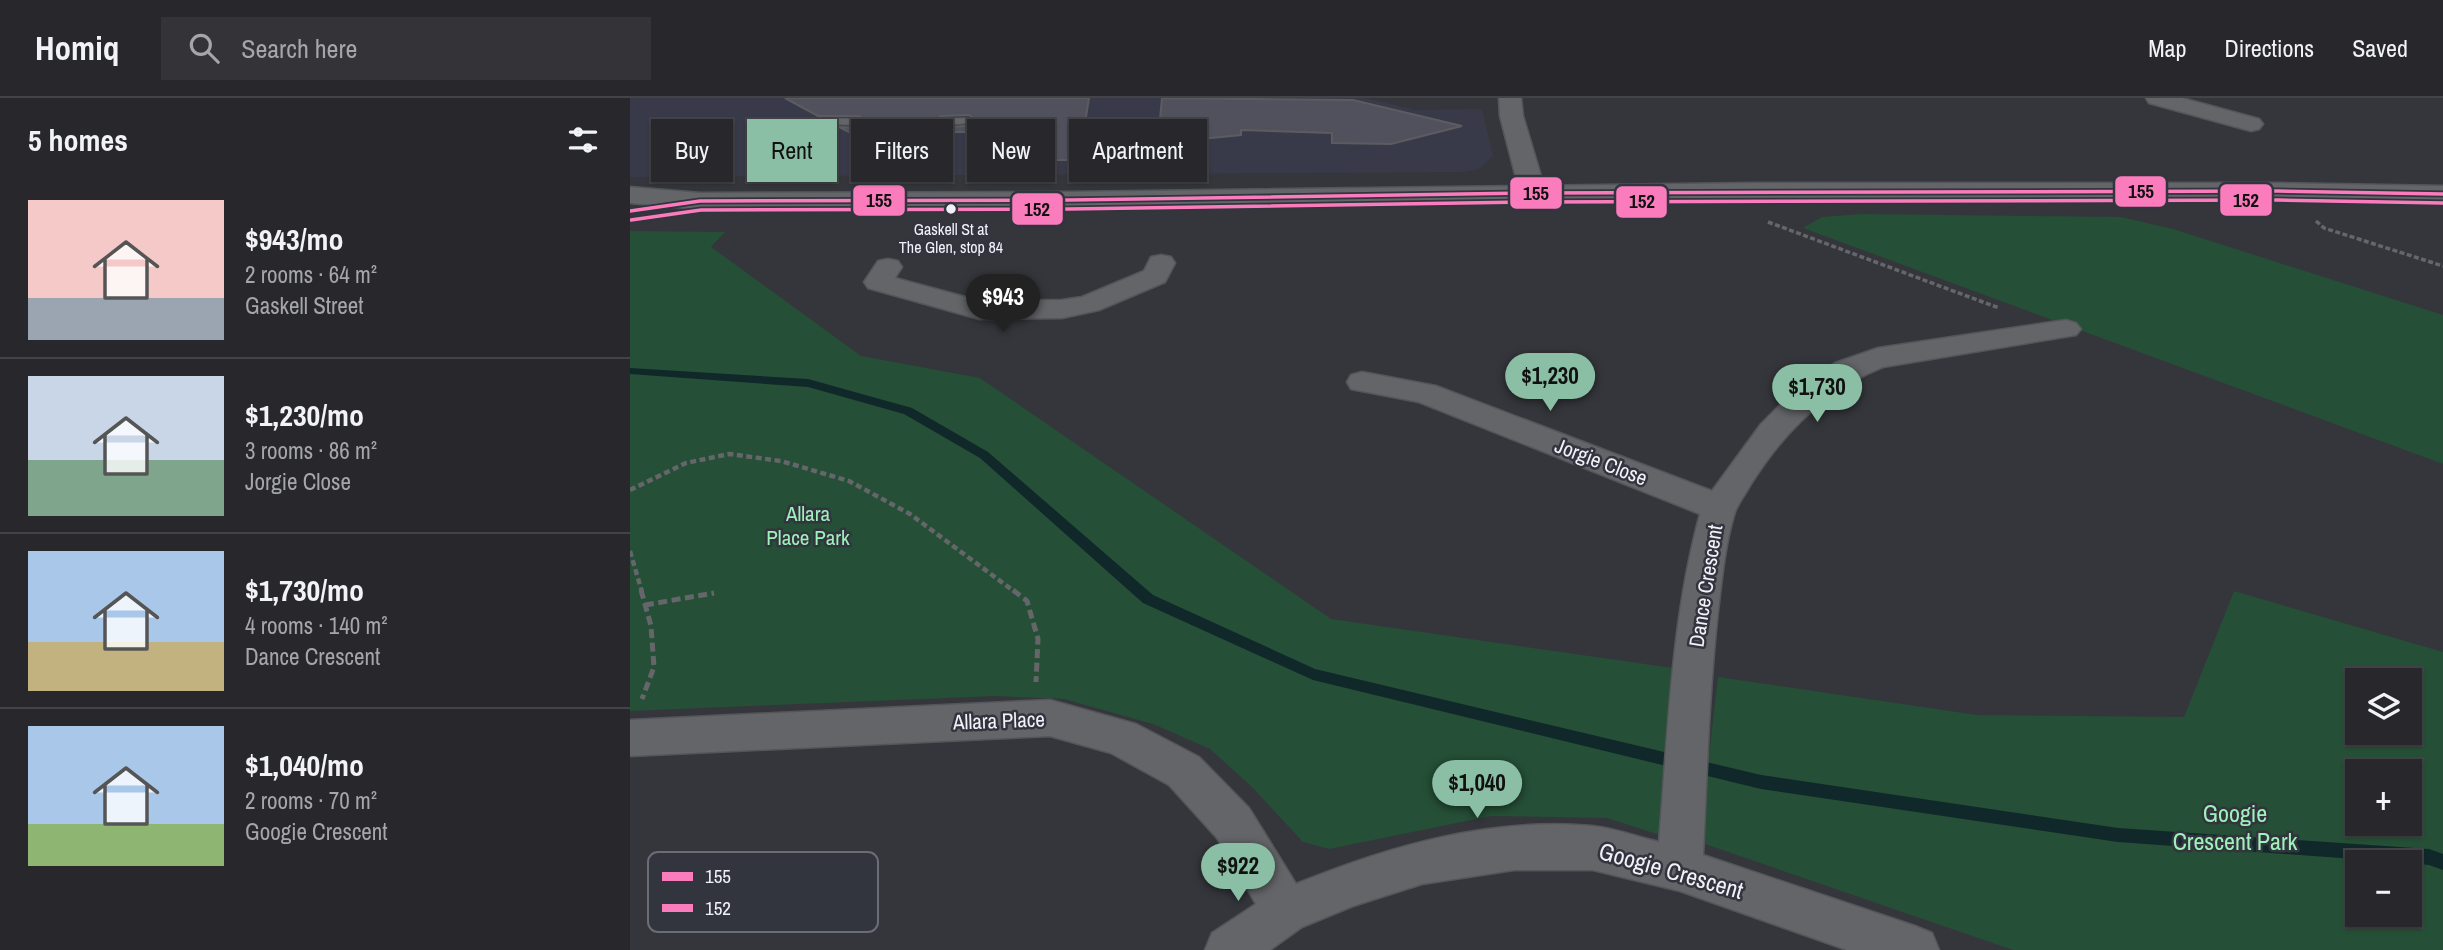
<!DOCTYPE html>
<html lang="en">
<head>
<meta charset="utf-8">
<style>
  :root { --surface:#28282c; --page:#343438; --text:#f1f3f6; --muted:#a5a6a9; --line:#444448; --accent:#8abfa5 }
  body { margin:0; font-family:"Archivo Narrow",sans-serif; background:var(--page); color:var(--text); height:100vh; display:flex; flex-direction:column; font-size:26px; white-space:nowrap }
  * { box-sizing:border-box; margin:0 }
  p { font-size:23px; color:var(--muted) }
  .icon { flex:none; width:38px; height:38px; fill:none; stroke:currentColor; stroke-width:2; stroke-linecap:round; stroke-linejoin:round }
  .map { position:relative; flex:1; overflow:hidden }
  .side { display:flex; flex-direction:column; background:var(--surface); width:630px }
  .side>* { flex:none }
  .top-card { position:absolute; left:21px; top:21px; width:665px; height:63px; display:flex; gap:14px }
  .controls { position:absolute; left:1715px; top:570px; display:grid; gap:14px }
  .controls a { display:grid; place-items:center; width:77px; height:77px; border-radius:0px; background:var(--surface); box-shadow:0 2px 5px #0004,0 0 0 2px var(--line); font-size:35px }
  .price { position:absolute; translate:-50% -60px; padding:0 16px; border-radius:24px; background:var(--accent); color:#111; font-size:23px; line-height:46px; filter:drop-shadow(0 2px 4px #0008) }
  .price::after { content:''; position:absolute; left:50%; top:42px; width:21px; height:16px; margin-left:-10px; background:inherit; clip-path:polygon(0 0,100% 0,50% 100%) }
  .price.selected { background:#222; color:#fff }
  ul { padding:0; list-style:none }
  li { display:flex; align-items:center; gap:21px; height:175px; padding:0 28px }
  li+li { border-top:2px solid var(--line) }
  li span { display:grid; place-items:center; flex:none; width:196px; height:140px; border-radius:0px; color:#555 }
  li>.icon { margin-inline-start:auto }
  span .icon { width:84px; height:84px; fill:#fffc; stroke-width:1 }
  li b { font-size:30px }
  h2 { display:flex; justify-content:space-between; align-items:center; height:84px; padding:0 28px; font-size:30px }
  .chip { padding:0 24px; border-radius:0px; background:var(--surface); box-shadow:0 2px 5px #0004,0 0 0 2px var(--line); font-size:24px; line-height:63px }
  .chip.selected { background:var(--accent); color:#111 }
  header { display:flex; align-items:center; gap:42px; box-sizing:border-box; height:98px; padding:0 35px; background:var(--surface); border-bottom:2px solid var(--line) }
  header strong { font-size:33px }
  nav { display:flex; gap:38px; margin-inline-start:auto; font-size:24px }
  .search { width:490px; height:63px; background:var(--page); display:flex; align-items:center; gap:18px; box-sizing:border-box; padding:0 24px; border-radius:0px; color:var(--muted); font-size:26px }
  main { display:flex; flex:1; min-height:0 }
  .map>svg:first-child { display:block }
</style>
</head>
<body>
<header>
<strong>Homiq</strong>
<div class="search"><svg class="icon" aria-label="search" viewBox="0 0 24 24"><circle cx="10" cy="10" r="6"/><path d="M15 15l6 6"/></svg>Search here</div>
<nav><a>Map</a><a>Directions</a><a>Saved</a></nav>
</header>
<main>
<section class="side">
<h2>5 homes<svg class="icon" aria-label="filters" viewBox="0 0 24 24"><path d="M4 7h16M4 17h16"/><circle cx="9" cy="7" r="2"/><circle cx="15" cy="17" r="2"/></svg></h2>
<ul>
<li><span style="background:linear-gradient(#f6c9c9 70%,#9aa5b1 0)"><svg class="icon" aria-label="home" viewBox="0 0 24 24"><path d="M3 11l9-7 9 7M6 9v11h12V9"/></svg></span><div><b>$943/mo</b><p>2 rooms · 64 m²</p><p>Gaskell Street</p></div></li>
<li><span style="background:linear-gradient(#c9d6e8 60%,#7fa58c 0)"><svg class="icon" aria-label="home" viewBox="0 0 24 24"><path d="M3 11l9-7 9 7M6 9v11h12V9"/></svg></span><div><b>$1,230/mo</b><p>3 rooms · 86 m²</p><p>Jorgie Close</p></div></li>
<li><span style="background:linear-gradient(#a9c7e8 65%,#c2b280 0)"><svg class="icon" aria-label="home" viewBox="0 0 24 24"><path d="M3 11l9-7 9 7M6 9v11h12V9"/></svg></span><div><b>$1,730/mo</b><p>4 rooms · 140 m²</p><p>Dance Crescent</p></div></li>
<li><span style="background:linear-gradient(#a9c7e8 70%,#8fb573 0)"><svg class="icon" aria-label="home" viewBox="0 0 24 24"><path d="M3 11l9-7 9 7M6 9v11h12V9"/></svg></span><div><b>$1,040/mo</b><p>2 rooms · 70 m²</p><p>Googie Crescent</p></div></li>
</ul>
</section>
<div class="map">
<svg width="1813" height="852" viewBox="0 0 1813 852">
  <rect width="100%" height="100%" fill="#35363b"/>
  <path fill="#383a49" d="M0 0H735L786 12 852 11 863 58 849 71 833 74 0 79Z"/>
  <path fill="#254f36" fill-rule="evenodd" d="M1231 116 1491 119 1543 131 1813 217V366L1173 130 1192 119Z
    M0 133 95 134 81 149 231 258 350 280 701 521 1050 571 1039 740 977 720 861 718 699 751 673 744 622 689 580 651 523 626 434 601 366 598 0 613Z
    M1604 493 1813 554V852H1383L1069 744 1088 579 1347 617 1554 619ZM1727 583H1780V635H1727ZM1727 674H1780V726H1727ZM1727 765H1780V817H1727Z"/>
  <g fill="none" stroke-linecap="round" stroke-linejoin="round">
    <path fill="#102829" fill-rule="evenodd" d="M0 270 178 281 282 310 358 354 523 497 685 571 1131 677 1488 730 1799 751 1813 756V772L1799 767 1780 765 1488 744 1131 691 683 582 513 505 350 360 274 316 178 289 0 276Z"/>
  </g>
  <path fill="#50515c" stroke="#5c5c60" stroke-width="2" fill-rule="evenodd" d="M155 0H459L449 62H349L368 34H219L209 29 229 30 237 23 229 18H188ZM339 17 348 23 345 27 311 30 303 25 311 18Z
    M532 0 723 2 832 28 761 46 702 45V35L611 32V37L572 41 573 31 529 32Z"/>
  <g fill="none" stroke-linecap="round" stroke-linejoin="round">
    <g stroke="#54555a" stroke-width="2">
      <path id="service" d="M162 20 229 21 235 24 229 27 158 25 156 23Z
        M339 20 345 23 343 25 311 27 305 24 311 21Z"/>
    </g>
    <g stroke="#54555a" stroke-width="3">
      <path id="minor" d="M869 0H891L893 18 916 95 912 100 903 103 894 100 890 95 870 18Z
        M1516 0H1552L1629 21 1633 26 1629 31 1621 33 1519 5Z
        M531 157 541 159 545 165 535 184 469 212 432 220 349 221 238 190 234 184 248 163 258 161 268 163 272 169 265 180 350 203 432 202 452 199 514 173 521 159Z
        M1436 222 1446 225 1451 231 1446 237 1253 269C1197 291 1153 335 1121 386 1116 395 1109 404 1105 414 1095 446 1092 480 1088 513 1079 594 1077 675 1073 757L1285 828 1302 835 1309 852H1217L1050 793 963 772H884L792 786 723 808 672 829 640 852H575L582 835 626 806 587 740 539 687 481 655 420 638 0 658V622L420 602 506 626 569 659 619 710 666 786C759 748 860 719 962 728 984 730 1008 739 1029 744 1038 635 1041 522 1070 416L789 304 721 291 717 284 721 277 732 274 806 288 1082 393 1131 326 1161 296 1205 265 1248 250Z"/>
    </g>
    <g stroke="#54555a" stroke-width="3">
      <path id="tertiary" d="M1126 85H1648L1813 88V104L1648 101H1126L439 110 70 111 0 105V89L70 95 439 94Z"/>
    </g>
    <path stroke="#65666a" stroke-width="3.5" stroke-dasharray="5 2.5" stroke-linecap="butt" d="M1686 123 1694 130 1813 168
      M1138 124 1369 210"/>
    <path stroke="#65666a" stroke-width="4.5" stroke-dasharray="6 3.5" stroke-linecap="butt" d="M0 392 56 365 99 356 151 363 219 383 280 416 385 494
      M0 453 12 494"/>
    <path stroke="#65666a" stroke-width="5" stroke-dasharray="9 4.5" stroke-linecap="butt" d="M11 492 21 528 24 569 12 601
      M383 492 397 503 408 541 406 584
      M15 507 84 495"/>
    <use href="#service" fill="#646568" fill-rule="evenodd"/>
    <use href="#minor" fill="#646568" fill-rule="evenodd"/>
    <use href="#tertiary" fill="#646568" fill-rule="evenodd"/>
    <g stroke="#32343e" stroke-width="7">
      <path id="bus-1" d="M0 113 70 103 439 102 903 95 1648 93 1813 96"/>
    </g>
    <g stroke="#32343e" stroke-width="7">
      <path id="bus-2" d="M1 122 71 112 439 111 903 104 1648 102 1813 105"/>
    </g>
    <use href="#bus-1" stroke="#fb7cbc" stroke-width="3.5"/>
    <use href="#bus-2" stroke="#fb7cbc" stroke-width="3.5"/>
  </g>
  <circle fill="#f1f2f9" stroke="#32343e" stroke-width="2.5" cx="321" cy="111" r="6"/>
  <g text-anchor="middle" stroke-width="5" stroke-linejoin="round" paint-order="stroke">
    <g font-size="16" fill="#f1f2f9" stroke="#32343e">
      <text x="321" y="137">Gaskell St at<tspan x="321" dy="18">The Glen, stop 84</tspan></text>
    </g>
    <g font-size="21" fill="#f1f2f9" stroke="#32343e">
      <text transform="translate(971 364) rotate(21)" y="7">Jorgie Close</text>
      <text transform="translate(1076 488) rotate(-81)" y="7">Dance Crescent</text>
      <text transform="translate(369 623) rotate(-2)" y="7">Allara Place</text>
    </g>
    <g font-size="21" fill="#9ef1b9" stroke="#32343e">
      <text x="178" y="423">Allara<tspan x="178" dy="24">Place Park</tspan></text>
    </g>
    <g font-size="24" fill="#9ef1b9" stroke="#32343e">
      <text x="1605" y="724">Googie<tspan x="1605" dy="28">Crescent Park</tspan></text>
    </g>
    <g font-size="24" fill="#f1f2f9" stroke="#32343e">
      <text transform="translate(1041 773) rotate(16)" y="8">Googie Crescent</text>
    </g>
  </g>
  <rect x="18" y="754" width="230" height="80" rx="10" fill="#32343e" stroke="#6b6d76" stroke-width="2"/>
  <rect x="32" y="774" width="31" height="9" fill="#fb7cbc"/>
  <rect x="32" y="806" width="31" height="8" fill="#fb7cbc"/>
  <g font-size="19" fill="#f1f2f9">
    <text x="75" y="785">155</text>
    <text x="75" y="817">152</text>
  </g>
  <g stroke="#32343e" stroke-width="2.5">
    <rect x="1484" y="77" width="53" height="33" rx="7" fill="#fb7cbc"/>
    <rect x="879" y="78" width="54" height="34" rx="7" fill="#fb7cbc"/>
    <rect x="1589" y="85" width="54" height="34" rx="7" fill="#fb7cbc"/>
    <rect x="222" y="86" width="54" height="33" rx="7" fill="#fb7cbc"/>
    <rect x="985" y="87" width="53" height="34" rx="7" fill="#fb7cbc"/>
    <rect x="381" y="94" width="53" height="34" rx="7" fill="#fb7cbc"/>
  </g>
  <g font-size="19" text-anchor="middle" font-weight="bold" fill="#111">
    <text x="1511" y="100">155</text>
    <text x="906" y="102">155</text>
    <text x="1616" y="109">152</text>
    <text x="249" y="109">155</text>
    <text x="1012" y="110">152</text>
    <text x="407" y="118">152</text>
  </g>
</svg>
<div class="controls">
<a><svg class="icon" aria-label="layers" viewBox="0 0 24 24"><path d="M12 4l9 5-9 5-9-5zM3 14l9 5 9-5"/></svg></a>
<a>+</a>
<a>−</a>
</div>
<b class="price selected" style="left:373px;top:236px">$943</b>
<b class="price" style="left:920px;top:315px">$1,230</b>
<b class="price" style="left:1187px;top:326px">$1,730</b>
<b class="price" style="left:847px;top:722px">$1,040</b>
<b class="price" style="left:608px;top:805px">$922</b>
<div class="top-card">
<a class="chip">Buy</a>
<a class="chip selected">Rent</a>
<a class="chip">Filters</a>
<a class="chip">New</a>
<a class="chip">Apartment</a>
</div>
</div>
</main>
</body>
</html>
